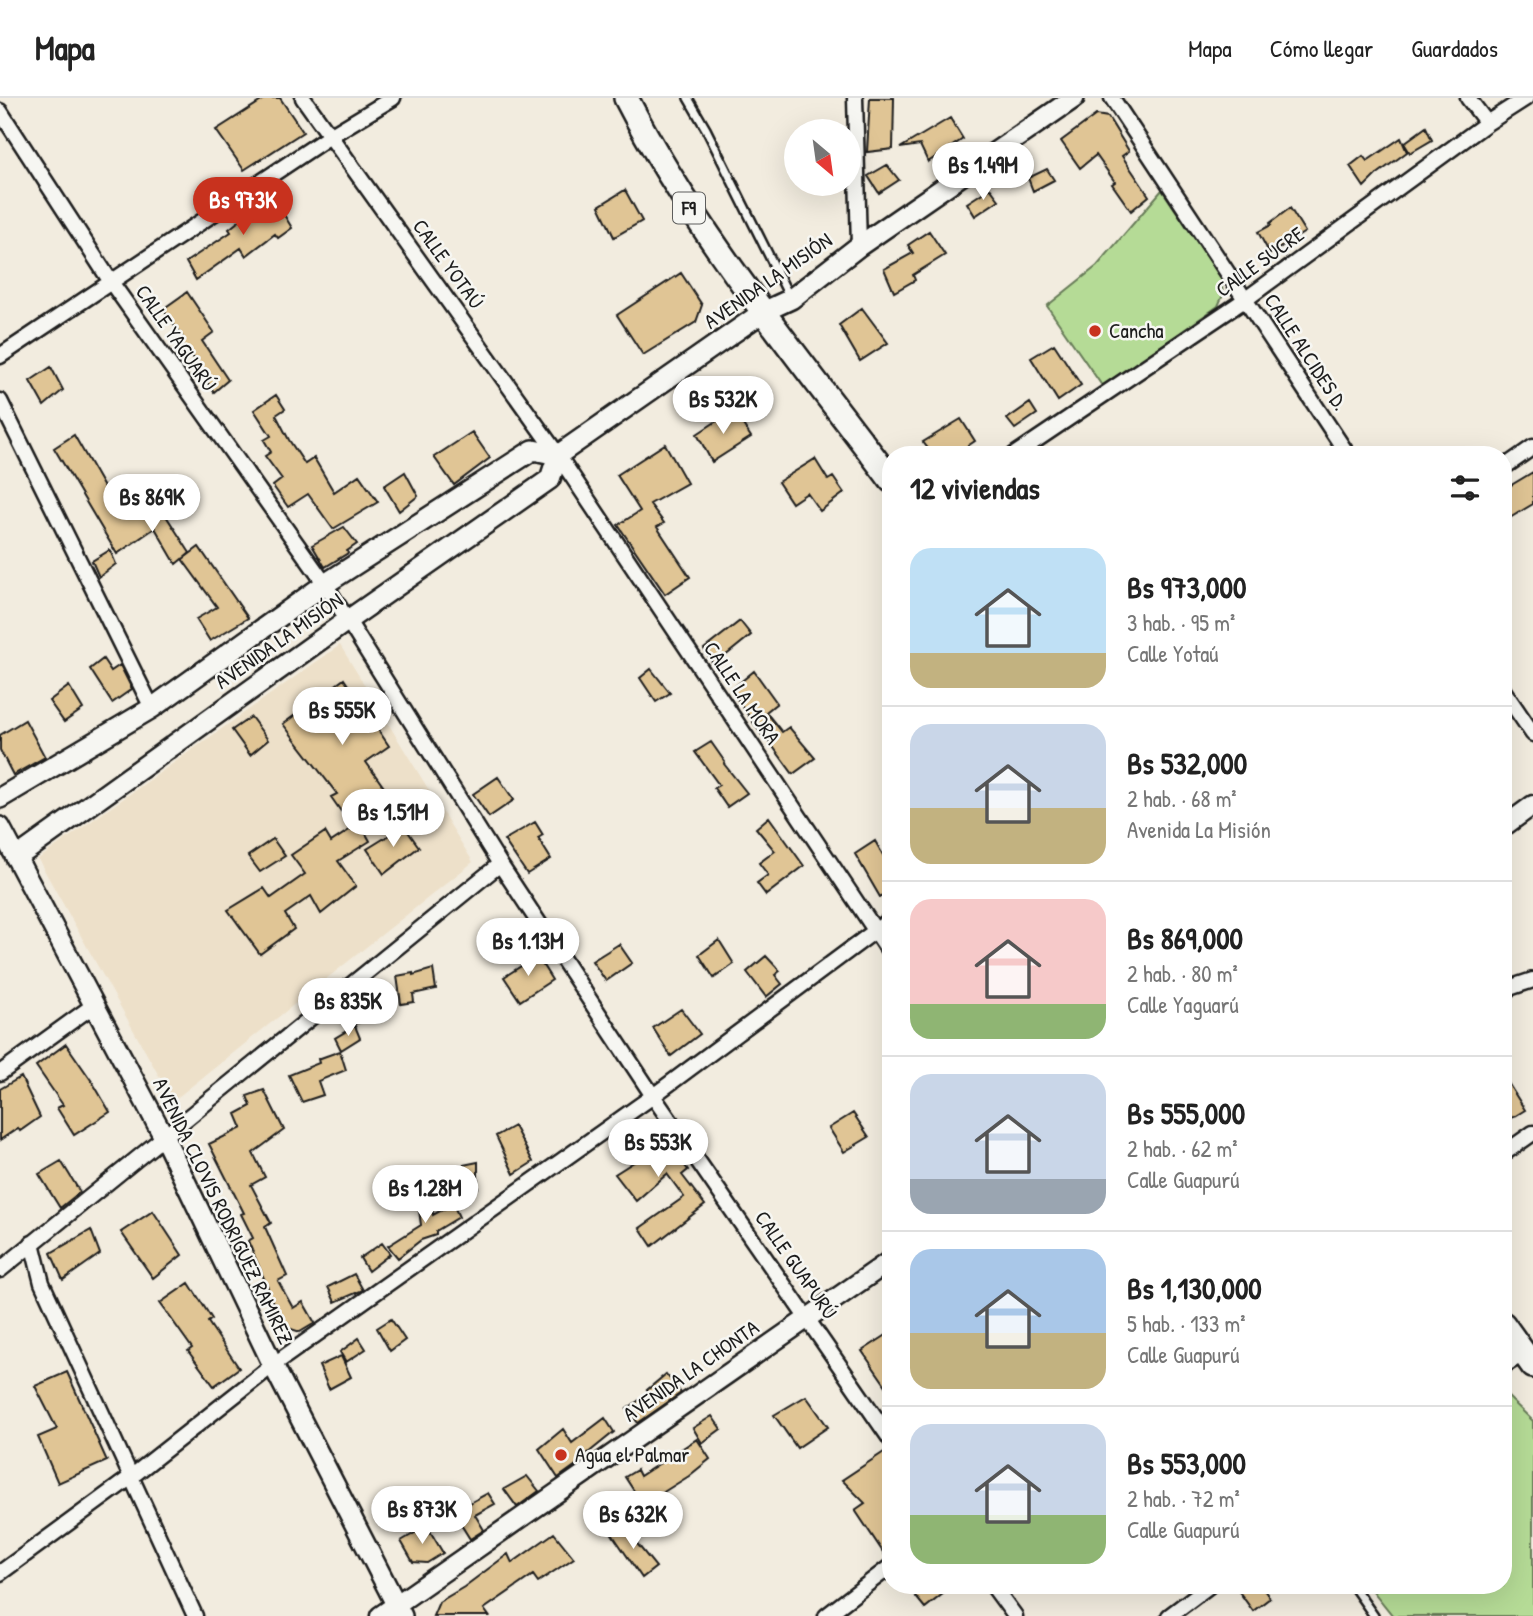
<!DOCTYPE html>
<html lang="es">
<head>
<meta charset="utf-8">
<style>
  :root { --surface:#fff; --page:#f2f2f2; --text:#222; --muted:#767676; --line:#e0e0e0; --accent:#c8321e }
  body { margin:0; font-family:"Patrick Hand",sans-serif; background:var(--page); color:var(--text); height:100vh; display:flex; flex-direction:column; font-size:26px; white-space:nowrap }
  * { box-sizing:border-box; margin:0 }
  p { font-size:23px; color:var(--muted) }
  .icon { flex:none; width:38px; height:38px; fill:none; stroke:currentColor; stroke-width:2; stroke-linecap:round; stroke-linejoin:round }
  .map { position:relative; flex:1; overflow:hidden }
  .drawer { position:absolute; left:882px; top:348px; width:630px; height:1148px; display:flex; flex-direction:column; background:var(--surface); border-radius:28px; box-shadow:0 7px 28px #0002 }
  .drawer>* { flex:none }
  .needle { width:46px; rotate:151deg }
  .controls { position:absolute; left:784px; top:21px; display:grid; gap:14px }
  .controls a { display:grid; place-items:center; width:77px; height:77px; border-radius:50%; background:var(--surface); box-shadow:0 7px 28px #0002; font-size:35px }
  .price { position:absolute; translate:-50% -60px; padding:0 16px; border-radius:24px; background:#fff; color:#222; font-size:23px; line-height:46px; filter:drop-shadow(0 2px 4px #0008) }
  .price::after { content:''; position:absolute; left:50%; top:42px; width:21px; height:16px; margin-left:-10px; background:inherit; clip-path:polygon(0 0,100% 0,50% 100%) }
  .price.selected { background:var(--accent); color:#fff }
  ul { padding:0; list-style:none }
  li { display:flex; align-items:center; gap:21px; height:175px; padding:0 28px }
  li+li { border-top:2px solid var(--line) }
  li span { display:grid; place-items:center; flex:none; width:196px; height:140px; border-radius:21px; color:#555 }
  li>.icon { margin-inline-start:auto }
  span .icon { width:84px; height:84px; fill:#fffc; stroke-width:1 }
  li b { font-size:30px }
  h2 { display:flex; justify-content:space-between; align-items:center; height:84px; padding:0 28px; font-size:30px }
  header { display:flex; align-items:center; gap:42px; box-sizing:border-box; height:98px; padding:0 35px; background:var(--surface); border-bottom:2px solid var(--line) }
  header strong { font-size:33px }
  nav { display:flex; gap:38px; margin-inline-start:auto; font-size:24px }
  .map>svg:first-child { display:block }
</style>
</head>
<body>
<header>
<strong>Mapa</strong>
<nav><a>Mapa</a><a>Cómo llegar</a><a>Guardados</a></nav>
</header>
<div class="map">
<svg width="1533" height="1518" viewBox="0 0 1533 1518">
  <rect width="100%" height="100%" fill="#f2ecdf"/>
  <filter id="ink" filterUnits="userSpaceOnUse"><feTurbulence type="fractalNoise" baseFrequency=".0143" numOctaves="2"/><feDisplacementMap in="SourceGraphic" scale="14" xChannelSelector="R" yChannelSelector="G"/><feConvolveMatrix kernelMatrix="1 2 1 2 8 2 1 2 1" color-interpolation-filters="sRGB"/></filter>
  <g filter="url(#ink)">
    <path fill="#ede0c9" d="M340 547 473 764 173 1003 38 761Z"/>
    <path fill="#b5db96" stroke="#687c59" stroke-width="2" d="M1162 92 1221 180 1223 197 1218 208 1103 289 1047 208 1097 168Z
      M1503 1294 1533 1323V1518H1393L1369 1488H1503Z"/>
    <path fill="#e0c595" stroke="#1c1c1c" stroke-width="2" d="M266 0H280L303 34 244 72 216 32Z
      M870 0H894L893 51 867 54Z
      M1096 17 1108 19 1129 53 1122 58 1149 98 1131 113 1112 86 1115 84 1096 57 1080 70 1061 43Z
      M950 20 963 41 928 64 920 47 900 50Z
      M1426 29 1432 42 1410 55 1404 45Z
      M1401 40 1407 54 1376 77 1364 89 1350 68 1363 58 1367 63Z
      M887 67 899 82 879 95 868 78Z
      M1047 71 1054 82 1033 93 1028 80Z
      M990 90 999 102 975 118 967 105Z
      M625 92 642 123 614 139 599 108Z
      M272 97 292 130 278 140 275 136 246 158 241 150 196 182 186 164 231 134 229 131Z
      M1290 110 1305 134 1270 156 1258 134 1271 127 1270 125Z
      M929 133 945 157 913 177 915 182 894 194 884 171 913 155 908 147Z
      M681 175 702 207 696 224 643 257 617 217Z
      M187 194 214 234 202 243 228 282 214 294 195 266 197 264 179 243 183 240 163 211Z
      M862 210 888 245 860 263 839 227Z
      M1054 246 1081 287 1058 303 1031 260Z
      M51 269 63 292 44 308 30 283Z
      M276 297 285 311 276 317 289 342 305 366 314 360 334 394 359 377 378 404 333 431 308 396 288 409 273 388 282 381 265 358 271 354 264 342 271 338 254 312Z
      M1030 305 1037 316 1015 331 1007 321Z
      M729 315 736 316 751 339 712 364 697 336Z
      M961 321 975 343 954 357H933L923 344Z
      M472 334 490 360 454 387 434 359Z
      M74 337 121 419 186 378 192 390 161 410 190 455 183 461 199 449 248 520 210 543 196 521 217 509 182 461 176 466 155 430 117 456 54 350Z
      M665 346 687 385 650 406 664 425 657 429 690 479 665 496 618 427 640 413 617 377Z
      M815 361 828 382 833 379 844 395 820 413 807 395 792 405 778 384Z
      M405 374 418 398 399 413 384 388Z
      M1533 374V406L1503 424V392Z
      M344 429 357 446 347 453 348 455 325 469 312 447Z
      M110 452 116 466 99 479 92 463Z
      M740 523 751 537 714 567 704 551Z
      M103 561 111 573 120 567 132 591 112 605 90 571Z
      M651 571 670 595 656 604 640 580Z
      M754 573 777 605 766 614 782 634 789 629 815 660 793 676 768 642 766 643 731 592Z
      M344 581 389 648 366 664 388 695 347 722 331 699 337 696 283 626Z
      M69 588 83 611 64 624 49 603Z
      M251 619 268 642 250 657 232 632Z
      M25 622 45 659 13 677 0 652V637Z
      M711 644 725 664 724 666 747 695 727 709 714 690 719 687 695 654Z
      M498 679 514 702 489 719 473 696Z
      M769 719 804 768 766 797 757 785 768 777 759 765 775 753 756 730Z
      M535 724 543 737 538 740 551 761 527 776 504 742Z
      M360 725 370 743 338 763 356 788 321 816 311 798 285 816 294 831 260 856 228 812 264 790 271 800 305 776 291 757 325 734 331 744Z
      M404 728 419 749 384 776 367 751Z
      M273 741 285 758 260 774 248 758Z
      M875 743 886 762 891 759V791L880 799 855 756Z
      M719 842 734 866 714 880 699 857Z
      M619 846 632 865 606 883 592 863Z
      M537 858 552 882 520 903 504 879Z
      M766 858 780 873 775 877 782 886 766 899 747 874Z
      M433 871 436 891 413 896 414 904 401 906 397 878 413 875V877Z
      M371 897 376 919 354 926 353 910Z
      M681 911 700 936 671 958 653 930Z
      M355 928 360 940 341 952 335 940Z
      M66 946 93 985 110 1014 74 1037 57 1010 63 1007 36 968Z
      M340 953 346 972 318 983 323 997 302 1004 289 977 319 965 318 961Z
      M1503 977 1525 1012 1512 1020 1503 1007Z
      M21 979 40 1019 20 1033 18 1030 0 1042V991Z
      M264 992 284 1032 253 1055 265 1079 251 1087 271 1125 265 1129 287 1178 278 1183 293 1210 303 1204 315 1225 300 1234 288 1230 265 1191 268 1190 248 1143 253 1140 241 1116 244 1115 209 1046 242 1030 236 1016 251 1008 247 998Z
      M853 1015 869 1039 844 1054 829 1030Z
      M645 1024 657 1027 688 1072 682 1077 705 1107 652 1148 640 1130 684 1099 667 1076 636 1103 615 1076 640 1060 625 1037Z
      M514 1028 533 1064 514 1076 496 1038Z
      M61 1063 80 1094 60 1110 39 1076Z
      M478 1064V1090L462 1092 463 1067Z
      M430 1093 433 1117 453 1106 459 1119 436 1133V1137L421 1142 398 1160 388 1148 421 1127 417 1097Z
      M153 1113 182 1157 153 1180 121 1134Z
      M91 1132 100 1156 63 1182 51 1155Z
      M382 1145 390 1156 368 1173 360 1160Z
      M354 1176 363 1192 335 1204 328 1189Z
      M189 1185 212 1221 208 1224 239 1270 214 1288 188 1253 192 1250 160 1205Z
      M391 1221 405 1242 390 1253 377 1230Z
      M891 1234V1295L862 1253Z
      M359 1240 366 1251 346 1264 340 1254Z
      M341 1258 351 1279 329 1291 319 1268Z
      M67 1274 107 1363 58 1385 38 1339 57 1331 35 1288Z
      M666 1276 681 1295 638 1325 627 1311 649 1295 647 1292Z
      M806 1298 828 1329 797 1350 774 1317Z
      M712 1318 721 1331 702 1345 693 1330Z
      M605 1320 614 1334 582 1360 583 1362 558 1380 539 1351 563 1331 572 1345Z
      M697 1341 710 1361 689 1378 643 1407 625 1379 637 1372 640 1378Z
      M884 1354 891 1363V1459L887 1460 855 1412 865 1405 842 1382Z
      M527 1378 539 1393 517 1409 504 1391Z
      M488 1395 495 1406 475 1417 484 1432 470 1441 453 1414Z
      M622 1427 656 1469 642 1480 610 1433Z
      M427 1428 443 1455 427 1465 413 1464 401 1443Z
      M554 1435 574 1460 538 1484 533 1477 484 1511 489 1518H433L439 1504 464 1489 508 1456 512 1465Z
      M907 1488H953L925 1510Z
      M1235 1488H1261L1270 1500 1253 1513Z"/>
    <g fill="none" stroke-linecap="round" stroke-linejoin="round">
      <g stroke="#1c1c1c" stroke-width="12">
        <path id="service" d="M688 0 706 31 790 200
          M1353 1488 1374 1518"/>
      </g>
      <g stroke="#1c1c1c" stroke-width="19">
        <path id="minor" d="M303 0 558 357 891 856
          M855 0 859 148
          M1112 0 1348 357
          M1468 0 1487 25
          M0 13 111 184 325 486 500 766 653 998 891 1342
          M0 258 330 38 393 0
          M0 303 152 610
          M1014 357 1246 201 1487 25 1526 0
          M1503 370 1533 349
          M1503 592 1533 636
          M1503 892 1533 882
          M0 975 94 907
          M1503 1056 1533 1035
          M32 1145 42 1185 195 1518
          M0 1172 500 766
          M1503 1268 1528 1253
          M0 1475 131 1379 273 1267 653 998 891 821
          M993 1488 1015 1518
          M826 1518 891 1468
          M1169 1518 1209 1488"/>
      </g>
      <g stroke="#1c1c1c" stroke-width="23">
        <path id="tertiary" d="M1503 729 1533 707
          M380 1518 891 1162"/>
      </g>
      <g stroke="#1c1c1c" stroke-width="24">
        <path id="secondary" d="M0 700 152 610 325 486 533 352 558 357
          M0 729 164 1039 273 1267 402 1518
          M16 760 348 522 550 381 558 357 763 214 791 201 859 148 1074 0"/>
      </g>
      <g stroke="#1c1c1c" stroke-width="28">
        <path id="trunk" d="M626 0C697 138 798 258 891 382
          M1503 1226 1533 1268"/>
      </g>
      <use href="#service" stroke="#f6f6f2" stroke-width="7"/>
      <use href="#minor" stroke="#f6f6f2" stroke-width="14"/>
      <use href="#tertiary" stroke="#f6f6f2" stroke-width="18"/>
      <use href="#secondary" stroke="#f6f6f2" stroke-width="19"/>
      <use href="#trunk" stroke="#f6f6f2" stroke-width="23"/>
    </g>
  </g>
  <g fill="#c8321e" stroke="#f6f6f2" stroke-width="2.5">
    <circle cx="1095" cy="233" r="7"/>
    <circle cx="561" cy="1357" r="7"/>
  </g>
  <g text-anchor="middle" stroke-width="5" stroke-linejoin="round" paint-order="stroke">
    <rect fill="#f6f6f2" stroke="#5d5d5c" stroke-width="2" x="673" y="94.5" width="32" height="31" rx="5"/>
    <g font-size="19" font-weight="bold" fill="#1c1c1c">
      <text x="689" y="117">F9</text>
    </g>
    <g font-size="21" fill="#1c1c1c" stroke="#f6f6f2">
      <text transform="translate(1260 164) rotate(-36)" y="7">CALLE SUCRE</text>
      <text transform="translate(448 166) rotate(54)" y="7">CALLE YOTAÚ</text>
      <text transform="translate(768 183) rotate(-35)" y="7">AVENIDA LA MISIÓN</text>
      <text transform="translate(176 240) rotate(55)" y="7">CALLE YAGUARÚ</text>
      <text transform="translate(1306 254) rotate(57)" y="7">CALLE ALCIDES D.</text>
      <text transform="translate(279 543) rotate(-35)" y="7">AVENIDA LA MISIÓN</text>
      <text transform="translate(742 595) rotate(56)" y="7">CALLE LA MORA</text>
      <text transform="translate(223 1113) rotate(64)" y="7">AVENIDA CLOVIS RODRIGUEZ RAMIREZ</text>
      <text transform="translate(796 1167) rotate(55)" y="7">CALLE GUAPURÚ</text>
      <text transform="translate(691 1273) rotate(-35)" y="7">AVENIDA LA CHONTA</text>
    </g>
    <g font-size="21" fill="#1c1c1c" stroke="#f6f6f2" text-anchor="start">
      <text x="1109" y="240">Cancha</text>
      <text x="575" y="1364">Agua el Palmar</text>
    </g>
  </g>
</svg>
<div class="controls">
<a><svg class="needle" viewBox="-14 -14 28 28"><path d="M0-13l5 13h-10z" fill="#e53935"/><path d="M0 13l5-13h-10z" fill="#767676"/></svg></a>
</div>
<b class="price" style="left:983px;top:104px">Bs 1.49M</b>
<b class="price selected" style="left:243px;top:139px">Bs 973K</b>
<b class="price" style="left:723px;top:338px">Bs 532K</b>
<b class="price" style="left:152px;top:436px">Bs 869K</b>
<b class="price" style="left:342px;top:649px">Bs 555K</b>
<b class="price" style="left:393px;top:751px">Bs 1.51M</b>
<b class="price" style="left:528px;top:880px">Bs 1.13M</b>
<b class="price" style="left:348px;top:940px">Bs 835K</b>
<b class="price" style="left:658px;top:1081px">Bs 553K</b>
<b class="price" style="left:425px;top:1127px">Bs 1.28M</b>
<b class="price" style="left:422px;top:1448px">Bs 873K</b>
<b class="price" style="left:633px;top:1453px">Bs 632K</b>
<section class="drawer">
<h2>12 viviendas<svg class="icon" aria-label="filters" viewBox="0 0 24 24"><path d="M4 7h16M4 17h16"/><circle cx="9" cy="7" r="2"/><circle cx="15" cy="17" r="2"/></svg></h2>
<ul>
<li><span style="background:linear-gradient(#bfe0f5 75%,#c2b280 0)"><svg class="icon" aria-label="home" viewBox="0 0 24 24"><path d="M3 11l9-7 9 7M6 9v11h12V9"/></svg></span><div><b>Bs 973,000</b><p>3 hab. · 95 m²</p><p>Calle Yotaú</p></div></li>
<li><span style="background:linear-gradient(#c9d6e8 60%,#c2b280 0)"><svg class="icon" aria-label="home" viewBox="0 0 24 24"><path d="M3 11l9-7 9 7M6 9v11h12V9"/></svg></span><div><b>Bs 532,000</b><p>2 hab. · 68 m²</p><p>Avenida La Misión</p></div></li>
<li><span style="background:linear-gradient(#f6c9c9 75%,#8fb573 0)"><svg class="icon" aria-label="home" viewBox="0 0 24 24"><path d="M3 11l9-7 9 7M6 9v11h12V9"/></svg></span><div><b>Bs 869,000</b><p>2 hab. · 80 m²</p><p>Calle Yaguarú</p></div></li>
<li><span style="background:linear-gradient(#c9d6e8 75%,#9aa5b1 0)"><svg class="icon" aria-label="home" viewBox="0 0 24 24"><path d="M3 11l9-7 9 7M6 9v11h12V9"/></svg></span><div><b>Bs 555,000</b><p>2 hab. · 62 m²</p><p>Calle Guapurú</p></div></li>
<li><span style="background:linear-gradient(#a9c7e8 60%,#c2b280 0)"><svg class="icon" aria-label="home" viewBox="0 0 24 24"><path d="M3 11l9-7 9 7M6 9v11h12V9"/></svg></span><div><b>Bs 1,130,000</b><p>5 hab. · 133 m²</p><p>Calle Guapurú</p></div></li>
<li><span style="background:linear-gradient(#c9d6e8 65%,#8fb573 0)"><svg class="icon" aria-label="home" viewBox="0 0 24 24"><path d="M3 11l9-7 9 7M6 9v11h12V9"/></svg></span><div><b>Bs 553,000</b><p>2 hab. · 72 m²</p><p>Calle Guapurú</p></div></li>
</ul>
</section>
</div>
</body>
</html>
